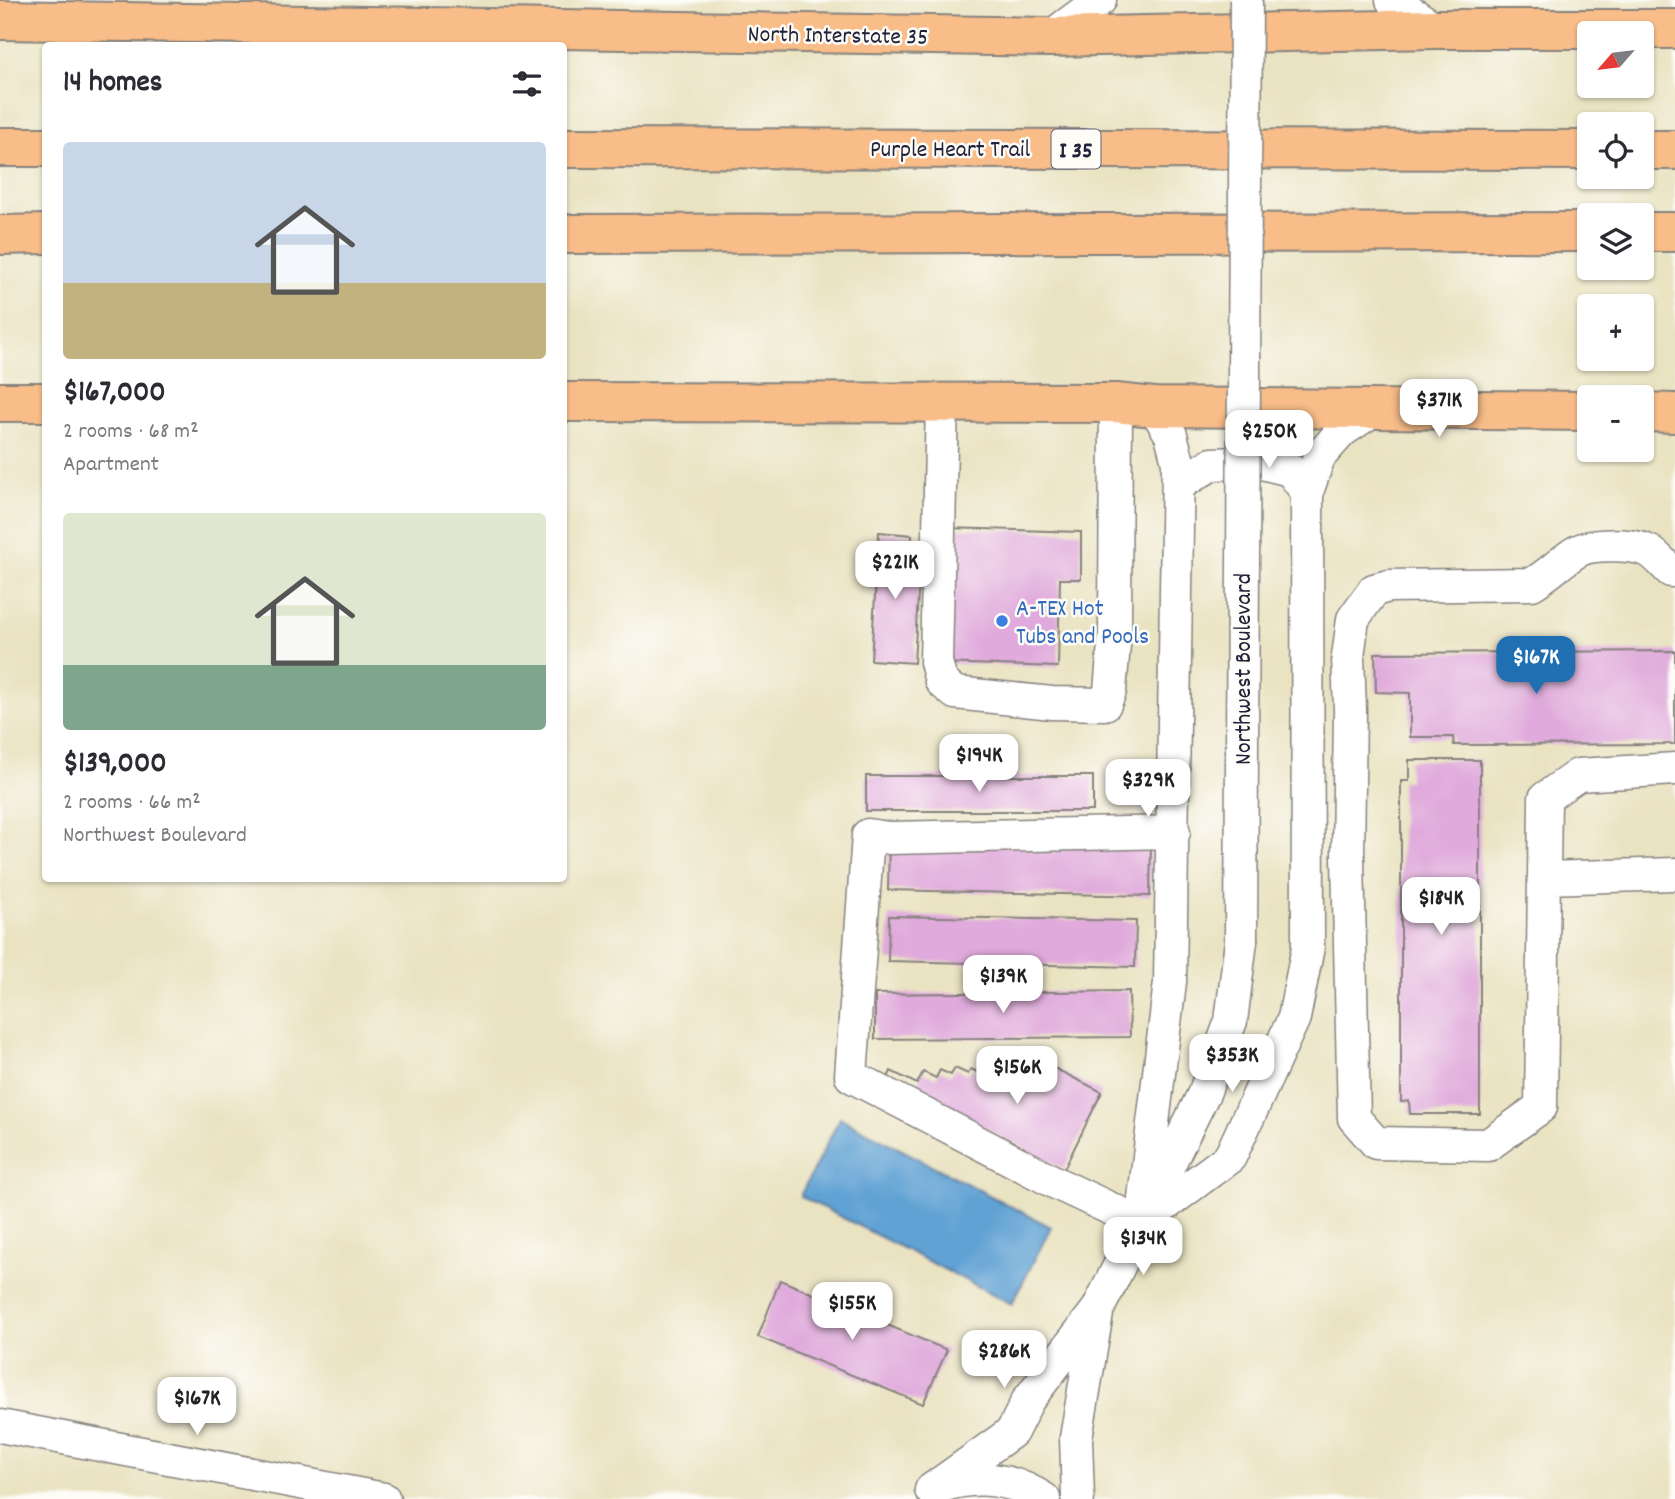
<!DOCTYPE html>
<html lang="en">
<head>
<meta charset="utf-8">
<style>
  :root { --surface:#fff; --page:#f7f7f7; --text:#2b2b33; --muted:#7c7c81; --accent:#1f6fb2 }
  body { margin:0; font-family:Dekko,sans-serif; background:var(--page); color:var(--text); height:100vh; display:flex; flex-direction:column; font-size:26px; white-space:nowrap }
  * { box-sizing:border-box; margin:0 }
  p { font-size:23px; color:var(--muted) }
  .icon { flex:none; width:38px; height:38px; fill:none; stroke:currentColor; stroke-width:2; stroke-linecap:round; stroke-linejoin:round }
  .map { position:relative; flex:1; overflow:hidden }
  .sheet { position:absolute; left:42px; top:42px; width:525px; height:840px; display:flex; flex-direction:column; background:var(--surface); border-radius:7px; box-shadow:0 2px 5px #0004 }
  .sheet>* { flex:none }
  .needle { width:46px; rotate:242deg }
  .buttons { position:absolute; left:1577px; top:21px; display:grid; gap:14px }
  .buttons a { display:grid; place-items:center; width:77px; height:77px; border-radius:7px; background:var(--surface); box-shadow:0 2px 5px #0004; font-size:35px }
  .price { position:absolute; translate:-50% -60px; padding:0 16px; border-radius:14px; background:#fff; color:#222; font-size:23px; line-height:46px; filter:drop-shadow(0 2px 4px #0008) }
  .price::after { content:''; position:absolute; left:50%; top:42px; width:21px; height:16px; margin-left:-10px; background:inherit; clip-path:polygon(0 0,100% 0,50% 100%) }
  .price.active { background:var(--accent); color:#fff }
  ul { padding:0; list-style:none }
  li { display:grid; align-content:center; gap:14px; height:371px; padding:0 21px }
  li span { display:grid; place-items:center; height:217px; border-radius:7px; color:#555 }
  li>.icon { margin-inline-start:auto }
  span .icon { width:126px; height:126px; fill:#fffc; stroke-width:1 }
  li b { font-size:30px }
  h2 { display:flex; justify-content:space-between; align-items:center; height:84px; padding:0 21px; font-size:30px }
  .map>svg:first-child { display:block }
</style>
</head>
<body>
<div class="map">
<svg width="1675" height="1499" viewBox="0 0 1675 1499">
  <rect width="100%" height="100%" fill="#fdfcf7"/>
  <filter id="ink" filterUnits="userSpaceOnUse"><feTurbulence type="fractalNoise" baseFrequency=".0143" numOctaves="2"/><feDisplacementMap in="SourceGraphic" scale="14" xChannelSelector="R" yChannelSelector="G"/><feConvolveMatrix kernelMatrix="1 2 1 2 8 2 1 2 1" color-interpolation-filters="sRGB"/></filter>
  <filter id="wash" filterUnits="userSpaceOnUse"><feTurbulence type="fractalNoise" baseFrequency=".00686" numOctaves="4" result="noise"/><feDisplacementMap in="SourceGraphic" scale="28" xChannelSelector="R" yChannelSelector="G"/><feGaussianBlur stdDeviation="1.57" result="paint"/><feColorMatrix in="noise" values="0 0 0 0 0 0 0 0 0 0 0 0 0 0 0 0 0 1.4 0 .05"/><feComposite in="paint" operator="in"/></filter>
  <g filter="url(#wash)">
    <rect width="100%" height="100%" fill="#eae3c2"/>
    <path fill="#61a2d4" stroke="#426288" stroke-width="2" d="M840 1118 1051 1227 1012 1304 800 1196Z"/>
    <g id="blocks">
      <path fill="#e0aadc" d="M946 528 1081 532V579H1060L1058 667 943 663Z
        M879 532 912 535 910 578H919L914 663 871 660Z
        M1675 651V744L1454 745 1453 737H1410V693L1376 692 1375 653Z
        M1409 760H1480V1114H1410L1409 1101 1401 1102V781H1409Z
        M866 776H1093V811H866Z
        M889 838 1151 844 1150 896 888 890Z
        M889 916 1136 921 1135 967 888 961Z
        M1129 991 1130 1037 875 1039V994Z
        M1040 1061 1102 1092 1064 1169 888 1078 891 1071 917 1084 923 1072 936 1078 940 1070 951 1075 955 1068 968 1074 971 1069 984 1075 988 1067 1000 1074 1004 1067 1030 1080Z
        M780 1280 947 1350 923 1404 758 1337Z"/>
    </g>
  </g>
  <g filter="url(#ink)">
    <use href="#blocks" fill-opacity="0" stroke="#86827e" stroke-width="2"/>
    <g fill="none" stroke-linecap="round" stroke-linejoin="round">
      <g stroke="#86827e" stroke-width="35">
        <path id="minor" d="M1392 0 1436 29
          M1050 37 1100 0
          M942 402 936 662 941 681 955 693 1052 703 1105 704 1110 691 1115 633 1116 403
          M1178 485 1212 464 1258 462 1290 470 1307 492
          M1675 571H1671C1664 565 1655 553 1646 550 1630 544 1590 543 1576 552 1560 562 1548 575 1532 584L1389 586 1374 590 1353 619 1348 657 1350 710 1348 858 1354 1118 1376 1143 1488 1145 1541 1107 1545 798 1578 775 1675 769
          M1544 878 1675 874
          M1141 1223 1230 1157 1294 1018 1308 947 1307 492 1319 457 1342 431 1375 409
          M1141 1223 1060 1185 851 1076 868 835 889 838 1174 832
          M1141 1223 1170 982 1178 462 1171 435 1154 407
          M0 1426 384 1499
          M939 1487C975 1474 1012 1478 1044 1499
          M931 1490 1012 1432 1028 1400 1098 1309 1205 1091 1231 1021 1241 941
          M1078 1499 1076 1438 1097 1313"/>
      </g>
      <g stroke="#86827e" stroke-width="42">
        <path id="major" d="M0 20 1050 37 1436 29H1675
          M0 402H46
          M564 402 1116 403 1154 407 1589 411
          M1642 412 1675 413"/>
      </g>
      <g stroke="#86827e" stroke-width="42">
        <path id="highway" d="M0 147H46
          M564 148 1589 150
          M1642 150H1675
          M1642 232H1675
          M564 234 1589 232
          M0 235 46 234"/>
      </g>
      <use href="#minor" stroke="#fff" stroke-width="32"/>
      <use href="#major" stroke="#f8bd88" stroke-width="38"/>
      <use href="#highway" stroke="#f8bd88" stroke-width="38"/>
      <g stroke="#86827e" stroke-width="35" stroke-linecap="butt">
        <path id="minor-bridge" d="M1241 941 1246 0"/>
      </g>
      <use href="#minor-bridge" stroke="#fff" stroke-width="32"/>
    </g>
  </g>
  <circle fill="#3f7fe0" stroke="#fdfcf7" stroke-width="2.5" cx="1002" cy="621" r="7"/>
  <g text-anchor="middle" stroke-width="5" stroke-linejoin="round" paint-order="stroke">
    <rect fill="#fdfcf7" stroke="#646373" stroke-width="2" x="1051.5" y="129.5" width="49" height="39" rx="5"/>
    <g font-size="23" font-weight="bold" fill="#22223b">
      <text x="1076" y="157">I 35</text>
    </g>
    <g font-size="24" fill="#22223b" stroke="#fdfcf7">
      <text transform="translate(838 34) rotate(1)" y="8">North Interstate 35</text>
      <text x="950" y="156">Purple Heart Trail</text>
      <text transform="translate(1242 669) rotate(-90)" y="8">Northwest Boulevard</text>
    </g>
    <g font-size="24" fill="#366cbe" stroke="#fdfcf7" text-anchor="start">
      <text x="1016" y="615">A-TEX Hot<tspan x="1016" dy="28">Tubs and Pools</tspan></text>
    </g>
  </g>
</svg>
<div class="buttons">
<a><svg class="needle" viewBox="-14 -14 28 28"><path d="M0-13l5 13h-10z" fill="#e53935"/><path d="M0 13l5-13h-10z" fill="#7c7c81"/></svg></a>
<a><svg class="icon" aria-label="locate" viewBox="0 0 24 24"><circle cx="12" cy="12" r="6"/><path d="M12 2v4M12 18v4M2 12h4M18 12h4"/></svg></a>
<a><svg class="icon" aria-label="layers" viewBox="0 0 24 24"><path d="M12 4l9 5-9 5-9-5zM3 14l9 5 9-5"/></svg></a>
<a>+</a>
<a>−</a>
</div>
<b class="price" style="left:1439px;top:439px">$371K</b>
<b class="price" style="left:1269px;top:470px">$250K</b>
<b class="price" style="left:895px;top:601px">$221K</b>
<b class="price active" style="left:1536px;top:696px">$167K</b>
<b class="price" style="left:979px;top:794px">$194K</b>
<b class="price" style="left:1148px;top:819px">$329K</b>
<b class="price" style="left:1441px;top:937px">$184K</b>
<b class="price" style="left:1003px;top:1015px">$139K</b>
<b class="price" style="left:1232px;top:1094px">$353K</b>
<b class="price" style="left:1017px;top:1106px">$156K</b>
<b class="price" style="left:1143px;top:1277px">$134K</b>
<b class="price" style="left:852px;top:1342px">$155K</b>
<b class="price" style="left:1004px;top:1390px">$286K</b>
<b class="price" style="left:197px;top:1437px">$167K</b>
<section class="sheet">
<h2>14 homes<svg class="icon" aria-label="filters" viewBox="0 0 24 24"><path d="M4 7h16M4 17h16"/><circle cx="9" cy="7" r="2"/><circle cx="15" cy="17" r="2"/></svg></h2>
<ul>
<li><span style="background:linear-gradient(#c9d6e8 65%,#c2b280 0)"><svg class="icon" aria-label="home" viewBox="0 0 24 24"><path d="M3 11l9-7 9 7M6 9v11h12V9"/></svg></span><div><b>$167,000</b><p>2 rooms · 68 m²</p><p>Apartment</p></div></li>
<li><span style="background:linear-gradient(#dfe7d0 70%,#7fa58c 0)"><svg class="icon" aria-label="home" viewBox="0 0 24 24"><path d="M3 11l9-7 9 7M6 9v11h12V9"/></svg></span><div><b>$139,000</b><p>2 rooms · 66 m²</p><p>Northwest Boulevard</p></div></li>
</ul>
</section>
</div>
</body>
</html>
